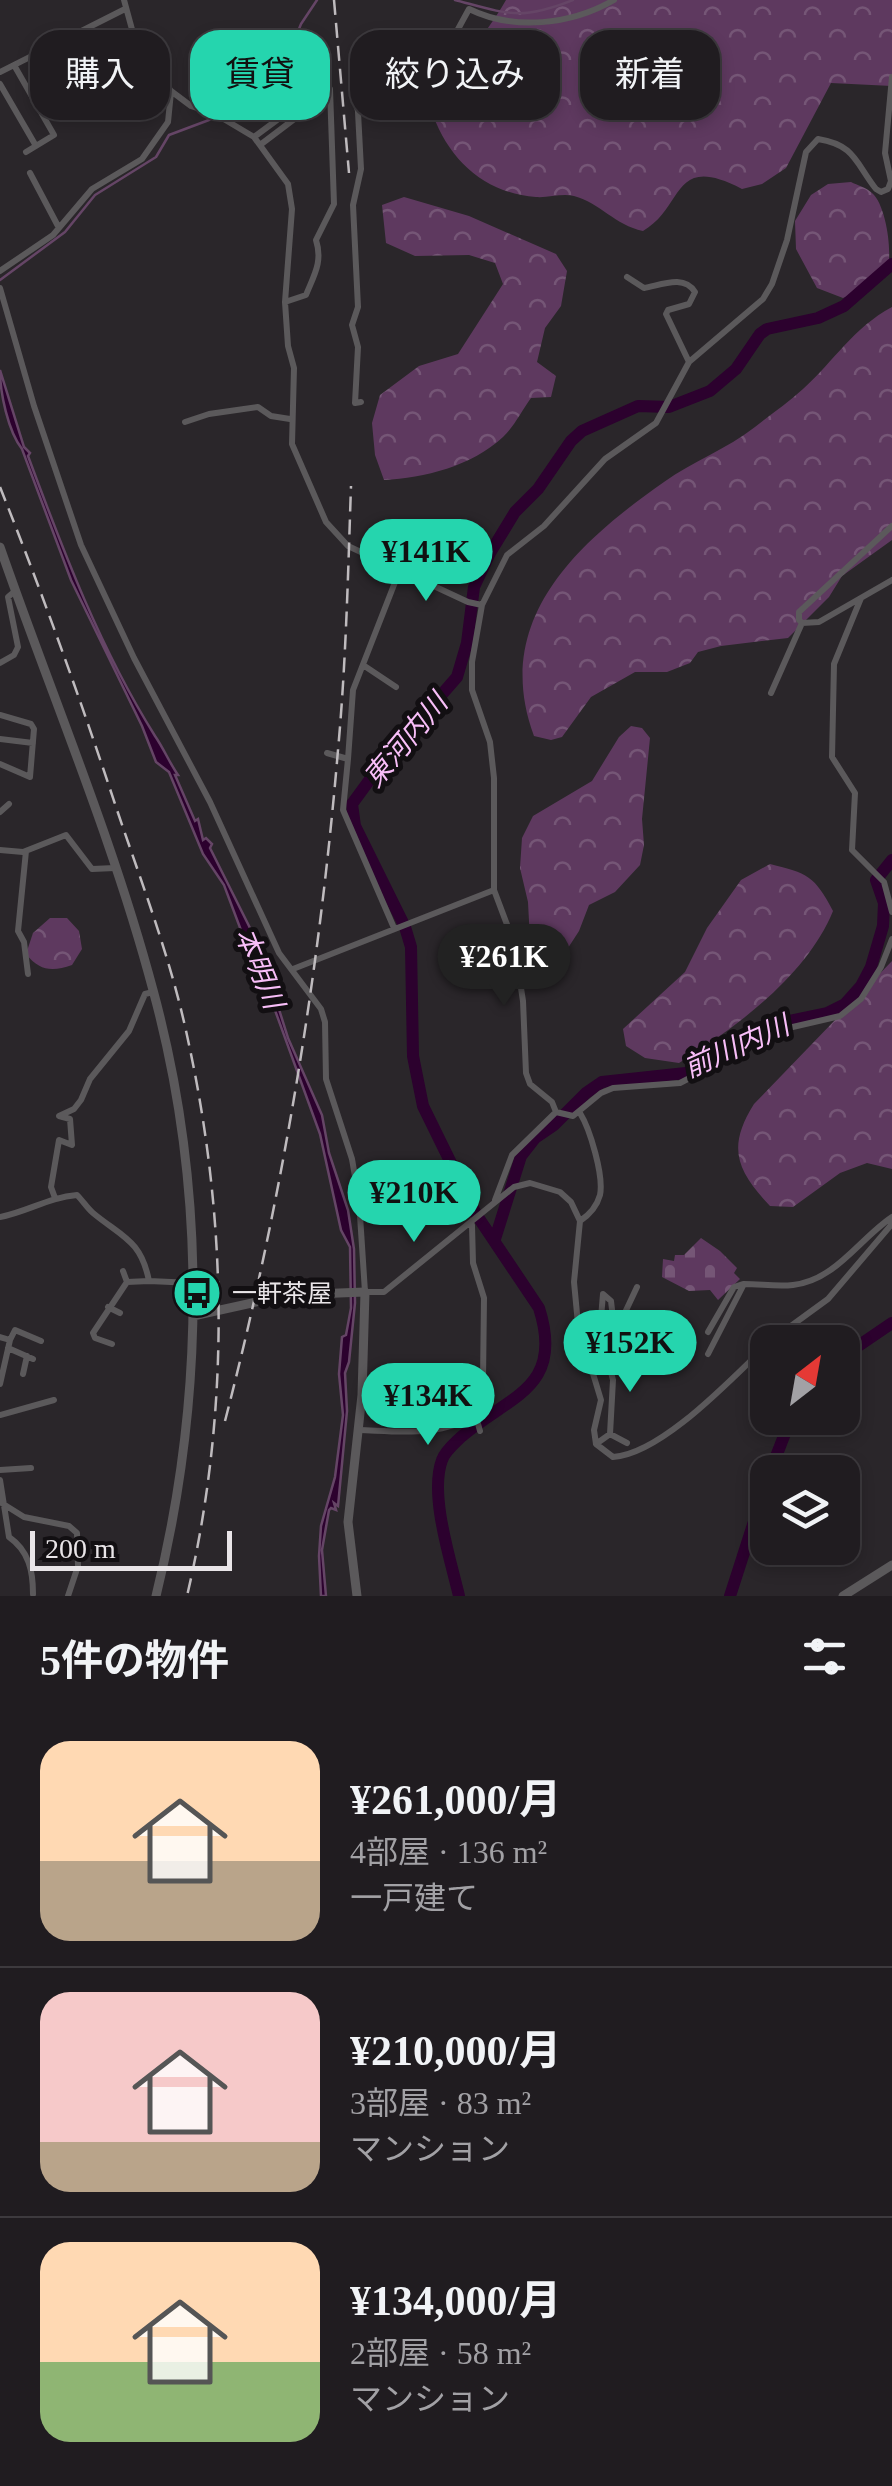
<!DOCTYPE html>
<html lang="ja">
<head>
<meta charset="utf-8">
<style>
  :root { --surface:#201c20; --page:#282529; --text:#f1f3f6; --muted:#a2a1a5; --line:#3d3a3e; --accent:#25d5ae }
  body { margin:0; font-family:"Times New Roman","Noto Sans JP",serif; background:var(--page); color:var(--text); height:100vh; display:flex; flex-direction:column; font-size:38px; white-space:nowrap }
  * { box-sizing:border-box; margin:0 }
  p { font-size:32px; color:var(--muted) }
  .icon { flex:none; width:55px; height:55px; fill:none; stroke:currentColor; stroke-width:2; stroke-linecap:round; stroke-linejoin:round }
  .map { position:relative; height:1596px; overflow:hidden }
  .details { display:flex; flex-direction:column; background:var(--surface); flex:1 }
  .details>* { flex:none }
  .banner { position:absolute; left:30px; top:30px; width:832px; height:90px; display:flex; gap:20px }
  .needle { width:65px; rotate:31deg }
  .controls { position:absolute; left:750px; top:1325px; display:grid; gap:20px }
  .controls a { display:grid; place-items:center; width:110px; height:110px; border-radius:20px; background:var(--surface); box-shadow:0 5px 15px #0003,0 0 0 2px var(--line); font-size:50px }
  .scale { position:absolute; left:30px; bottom:25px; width:202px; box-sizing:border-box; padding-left:10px; border:5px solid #e9e5e8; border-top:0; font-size:28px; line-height:35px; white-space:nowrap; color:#e9e5e8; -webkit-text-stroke:8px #120f12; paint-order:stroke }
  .price { position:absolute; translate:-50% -85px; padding:0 22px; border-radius:35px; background:var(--accent); color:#111; font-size:32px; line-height:65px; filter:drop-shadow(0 2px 5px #0008) }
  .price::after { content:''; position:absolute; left:50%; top:60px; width:30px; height:22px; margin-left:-15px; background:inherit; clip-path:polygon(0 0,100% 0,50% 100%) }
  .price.current { background:#222; color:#fff }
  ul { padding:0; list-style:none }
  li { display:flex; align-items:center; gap:30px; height:250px; padding:0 40px }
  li+li { border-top:2px solid var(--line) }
  li span { display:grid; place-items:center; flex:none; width:280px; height:200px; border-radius:30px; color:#555 }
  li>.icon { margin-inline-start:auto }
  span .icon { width:120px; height:120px; fill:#fffc; stroke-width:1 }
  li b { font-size:42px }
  h2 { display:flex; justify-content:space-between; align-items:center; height:120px; padding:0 40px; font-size:42px }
  .chip { padding:0 35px; border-radius:30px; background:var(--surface); box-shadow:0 5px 15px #0003,0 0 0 2px var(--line); font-size:35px; line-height:90px }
  .chip.current { background:var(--accent); color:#111 }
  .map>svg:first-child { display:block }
</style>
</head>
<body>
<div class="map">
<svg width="892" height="1596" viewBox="0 0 892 1596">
  <defs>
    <pattern id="forest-crowns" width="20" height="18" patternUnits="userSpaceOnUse" patternTransform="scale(2.5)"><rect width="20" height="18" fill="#5e395f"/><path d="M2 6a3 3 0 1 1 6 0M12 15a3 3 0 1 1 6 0" fill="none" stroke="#755676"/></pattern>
    <pattern id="cemetery-stones" width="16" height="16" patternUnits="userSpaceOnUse" patternTransform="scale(2.5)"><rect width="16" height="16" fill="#5e395f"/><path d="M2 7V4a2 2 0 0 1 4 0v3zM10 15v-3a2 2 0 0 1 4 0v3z" fill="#755676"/></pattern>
  </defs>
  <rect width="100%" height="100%" fill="#2a262a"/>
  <path fill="url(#forest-crowns)" d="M506 0H892V86L831 83 786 168 762 184 742 189C671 152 685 207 643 231 615 225 600 203 574 196 562 193 548 198 536 197 485 193 450 161 433 115 451 72 483 40 506 0Z
    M851 182C857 185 867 188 872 193 886 205 892 250 888 267 877 282 860 291 843 298L817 288 796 249 795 221 811 195 828 184Z
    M404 197 469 216 556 254 567 271 561 306 545 328 537 362 556 376 551 397 531 398C522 410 514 427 503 437 472 466 424 478 384 480L375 455 372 423 380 395 419 366 458 354 503 284 495 263 469 255 415 256 386 243 382 205Z
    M892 307V540L842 576 829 597 788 638 721 646 698 652 690 663 667 672H635L591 697 562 737 551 740 534 736C491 620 577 543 664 482 693 461 727 449 755 427 771 414 788 403 803 389 835 360 853 328 892 307Z
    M631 726 642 728 650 738 642 819 644 845 640 865 615 892 589 905 579 931 557 965 547 961 530 940 528 902 520 868 522 838 533 816 592 781 619 737Z
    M770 864C807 873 815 876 833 911 807 975 737 1027 679 1063L645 1058 626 1046 623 1029 685 972 707 928 741 880Z
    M50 918H67L79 931 82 949 72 965C52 972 40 971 26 954L33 933Z
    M892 961V1169L867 1163 840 1173 793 1207 770 1206C736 1170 727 1147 754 1104Z"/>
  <path fill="url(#cemetery-stones)" d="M701 1238 720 1251 737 1268 734 1273 740 1279 718 1300 710 1290 689 1291 662 1277 663 1259 674 1261 675 1255H684Z"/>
  <path fill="#2c012e" stroke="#654566" stroke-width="2.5" d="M0 370 24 447 30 453 28 456C64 553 100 648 155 736 164 749 169 762 178 775H175L195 821 198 819 203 840 206 838 212 844 210 848 254 936 251 939 263 969 273 979 271 984 288 1038 322 1115 329 1153 348 1210 354 1249 355 1303 349 1362 345 1373 347 1411 338 1506 334 1503 336 1510 331 1508 329 1510 322 1550 326 1596H321L319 1556 321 1526 335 1477 343 1415 339 1374 342 1337 346 1335 351 1308 350 1247 341 1230 320 1134 252 947 242 933 224 885 203 854 169 772 156 762 142 726 71 580 22 449C8 431 0 393 0 370Z"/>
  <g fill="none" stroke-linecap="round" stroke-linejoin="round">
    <path stroke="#654566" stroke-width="2.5" d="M455 0C508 14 520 21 573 0
      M0 280 65 232 95 195 156 157 169 135 209 120 268 82 285 64 301 24 317 0"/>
    <path stroke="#2c012e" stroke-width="12" d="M495 1239 521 1156 535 1138 554 1125 586 1093 602 1082 686 1073 732 1052 779 1023 827 1013 845 1004 861 986 871 967 883 926 884 903 876 880 892 860
      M842 1357 892 1323
      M770 1472 791 1418
      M459 1596C451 1561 429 1495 442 1460 445 1451 454 1444 461 1437 508 1396 565 1389 539 1308L476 1214 423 1106 413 1056 411 947 405 927 355 826 352 804 382 763 457 677 467 643 474 587 490 553 515 512 538 489 571 441 582 431 638 406 669 407 710 391 736 369 760 334 767 329 818 318 844 306 892 264
      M730 1596 768 1478"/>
    <path stroke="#5b595b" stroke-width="6" d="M124 0 136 44 171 91 191 106 217 115 254 137 288 184 292 209 285 302 288 346 294 368 292 444 326 522 348 546 468 602 482 605
      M14 65 54 135 26 152
      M0 72 125 9
      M46 83 136 41
      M0 84 36 146
      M353 92 358 111
      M254 137 277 120 282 110
      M260 145 330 92
      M30 173 59 228
      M0 271 53 235 92 189 142 159 168 122 171 92
      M627 277 644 288C661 285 684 274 695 292L689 304 668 310 666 314 689 362
      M0 288 34 406 81 545 134 658 210 802 279 953 321 1009 325 1022 326 1079 352 1159 359 1200 365 1292H384L514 1187 530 1183 560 1192 571 1202 580 1221 574 1282 578 1324 601 1400 594 1430 596 1444 613 1457C662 1454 733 1377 768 1344
      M285 302 306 295C314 275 323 262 316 240L334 204 330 89
      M361 402 355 403 358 347 352 325 358 307 353 205 361 169 358 112 371 97 417 81 423 69 451 42 469 9C514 31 571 25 614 0
      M185 422 209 414 258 407 271 416 290 419
      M861 598 834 664 832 757 855 793 852 850 884 882 892 912
      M802 623 819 622 892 580
      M0 663 14 655 18 647 8 597 15 591
      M363 665 396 687
      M771 693 802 623 799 620V612L892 526
      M0 715 31 724 34 729 30 777 0 764
      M0 739 33 743
      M327 753 348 759 353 690 399 572
      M348 759 343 810 394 928
      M0 812 9 804
      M0 850 23 852 66 835 92 869 115 868
      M26 851 18 931 24 942 28 974
      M293 969 494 890
      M556 1112 552 1102 530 1084 526 1073 523 1001 514 943 494 890V778L490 742 472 690V662L482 605 507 555 544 526 605 459 656 423 689 362 763 299 772 284 787 240 806 152 818 139C855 145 855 162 876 189L881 192 888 189 891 181 885 153 892 77
      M55 1198 51 1187 59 1140 72 1145 70 1119 59 1116 74 1109 81 1100 90 1079 129 1031 145 994 153 992
      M495 1200 512 1155 556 1112 573 1116 601 1093 613 1088 680 1083 784 1029 840 1016 861 999 881 967 892 939
      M0 1217C27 1212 49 1197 77 1195 83 1201 87 1208 93 1213 122 1237 141 1240 149 1281L193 1283
      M580 1221C589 1215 597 1206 600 1195 604 1176 590 1129 580 1113
      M472 1225 473 1263 484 1298 483 1380 475 1413 480 1431
      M123 1271 127 1282
      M108 1307 120 1313
      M708 1332 734 1287 743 1284
      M614 1336 637 1287
      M0 1337 10 1340 0 1384
      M10 1340 15 1330 41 1341
      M769 1342 828 1299 892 1224
      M112 1344 95 1338 93 1333 127 1282 149 1281
      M8 1348 33 1359
      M708 1354 744 1284C761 1284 777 1287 793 1285 836 1280 859 1239 892 1217
      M23 1374 27 1356
      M0 1415 54 1400
      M359 1430C395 1431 444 1438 474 1414
      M610 1434 613 1380 600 1330 603 1294 611 1301 616 1343
      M596 1444 610 1434 627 1443
      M0 1470 31 1468
      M0 1480 9 1537C29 1551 33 1571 33 1594
      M0 1502 24 1517 69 1526 77 1533 78 1566 68 1596"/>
    <path stroke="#5b595b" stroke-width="9" d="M0 547C51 694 113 839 153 990 207 1188 205 1398 156 1596
      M193 1316 288 1295 365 1292 362 1395 348 1522 357 1596
      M843 1596 892 1565"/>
    <path stroke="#bfbbbe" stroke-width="2.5" stroke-dasharray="15 8" stroke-linecap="butt" d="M334 0 349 173
      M0 487C41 590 79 695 114 801 140 879 171 958 188 1040 228 1223 230 1413 187 1596
      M225 1421C282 1201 319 976 338 750 346 663 348 574 351 486"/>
  </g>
  <defs>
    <g id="bus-disc" transform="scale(2.5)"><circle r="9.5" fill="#25d5ae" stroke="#120f12"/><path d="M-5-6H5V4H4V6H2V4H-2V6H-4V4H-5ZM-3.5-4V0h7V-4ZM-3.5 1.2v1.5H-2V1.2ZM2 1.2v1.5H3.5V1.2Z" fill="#111"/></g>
  </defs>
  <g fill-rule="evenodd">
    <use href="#bus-disc" x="197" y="1293"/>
  </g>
  <g text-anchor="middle" stroke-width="10" stroke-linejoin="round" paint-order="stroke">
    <g font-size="25" fill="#e9e5e8" stroke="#120f12" text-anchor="start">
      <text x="232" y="1302">一軒茶屋</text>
    </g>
    <g font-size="28" font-style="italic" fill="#f8bef8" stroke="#120f12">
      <text transform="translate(405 740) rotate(-50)" y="10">東河内川</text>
      <text transform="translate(260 968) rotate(68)" y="10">本明川</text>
      <text transform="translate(736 1046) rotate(-24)" y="10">前川内川</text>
    </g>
  </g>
</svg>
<div class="controls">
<a><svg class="needle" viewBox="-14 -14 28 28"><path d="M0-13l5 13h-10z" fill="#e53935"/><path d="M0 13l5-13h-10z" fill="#a2a1a5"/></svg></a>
<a><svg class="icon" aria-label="layers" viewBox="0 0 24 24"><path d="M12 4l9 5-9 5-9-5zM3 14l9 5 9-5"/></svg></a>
</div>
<div class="scale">200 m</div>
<b class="price" style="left:426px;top:604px">¥141K</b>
<b class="price current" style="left:504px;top:1009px">¥261K</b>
<b class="price" style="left:414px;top:1245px">¥210K</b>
<b class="price" style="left:630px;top:1395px">¥152K</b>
<b class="price" style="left:428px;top:1448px">¥134K</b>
<div class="banner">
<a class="chip">購入</a>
<a class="chip current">賃貸</a>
<a class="chip">絞り込み</a>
<a class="chip">新着</a>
</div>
</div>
<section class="details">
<h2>5件の物件<svg class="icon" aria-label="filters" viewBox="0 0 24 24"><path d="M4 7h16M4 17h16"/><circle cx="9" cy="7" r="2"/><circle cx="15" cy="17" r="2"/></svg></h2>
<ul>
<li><span style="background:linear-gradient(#ffd9b3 60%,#b9a48a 0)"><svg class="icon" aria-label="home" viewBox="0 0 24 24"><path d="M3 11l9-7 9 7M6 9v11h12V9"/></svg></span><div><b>¥261,000/月</b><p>4部屋 · 136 m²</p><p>一戸建て</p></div></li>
<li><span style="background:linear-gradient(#f6c9c9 75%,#b9a48a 0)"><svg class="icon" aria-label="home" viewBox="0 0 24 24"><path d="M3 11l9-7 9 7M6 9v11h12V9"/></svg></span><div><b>¥210,000/月</b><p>3部屋 · 83 m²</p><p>マンション</p></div></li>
<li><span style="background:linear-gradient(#ffd9b3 60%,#8fb573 0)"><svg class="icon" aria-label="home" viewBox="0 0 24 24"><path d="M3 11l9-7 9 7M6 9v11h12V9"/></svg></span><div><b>¥134,000/月</b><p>2部屋 · 58 m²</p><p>マンション</p></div></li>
</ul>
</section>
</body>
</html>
